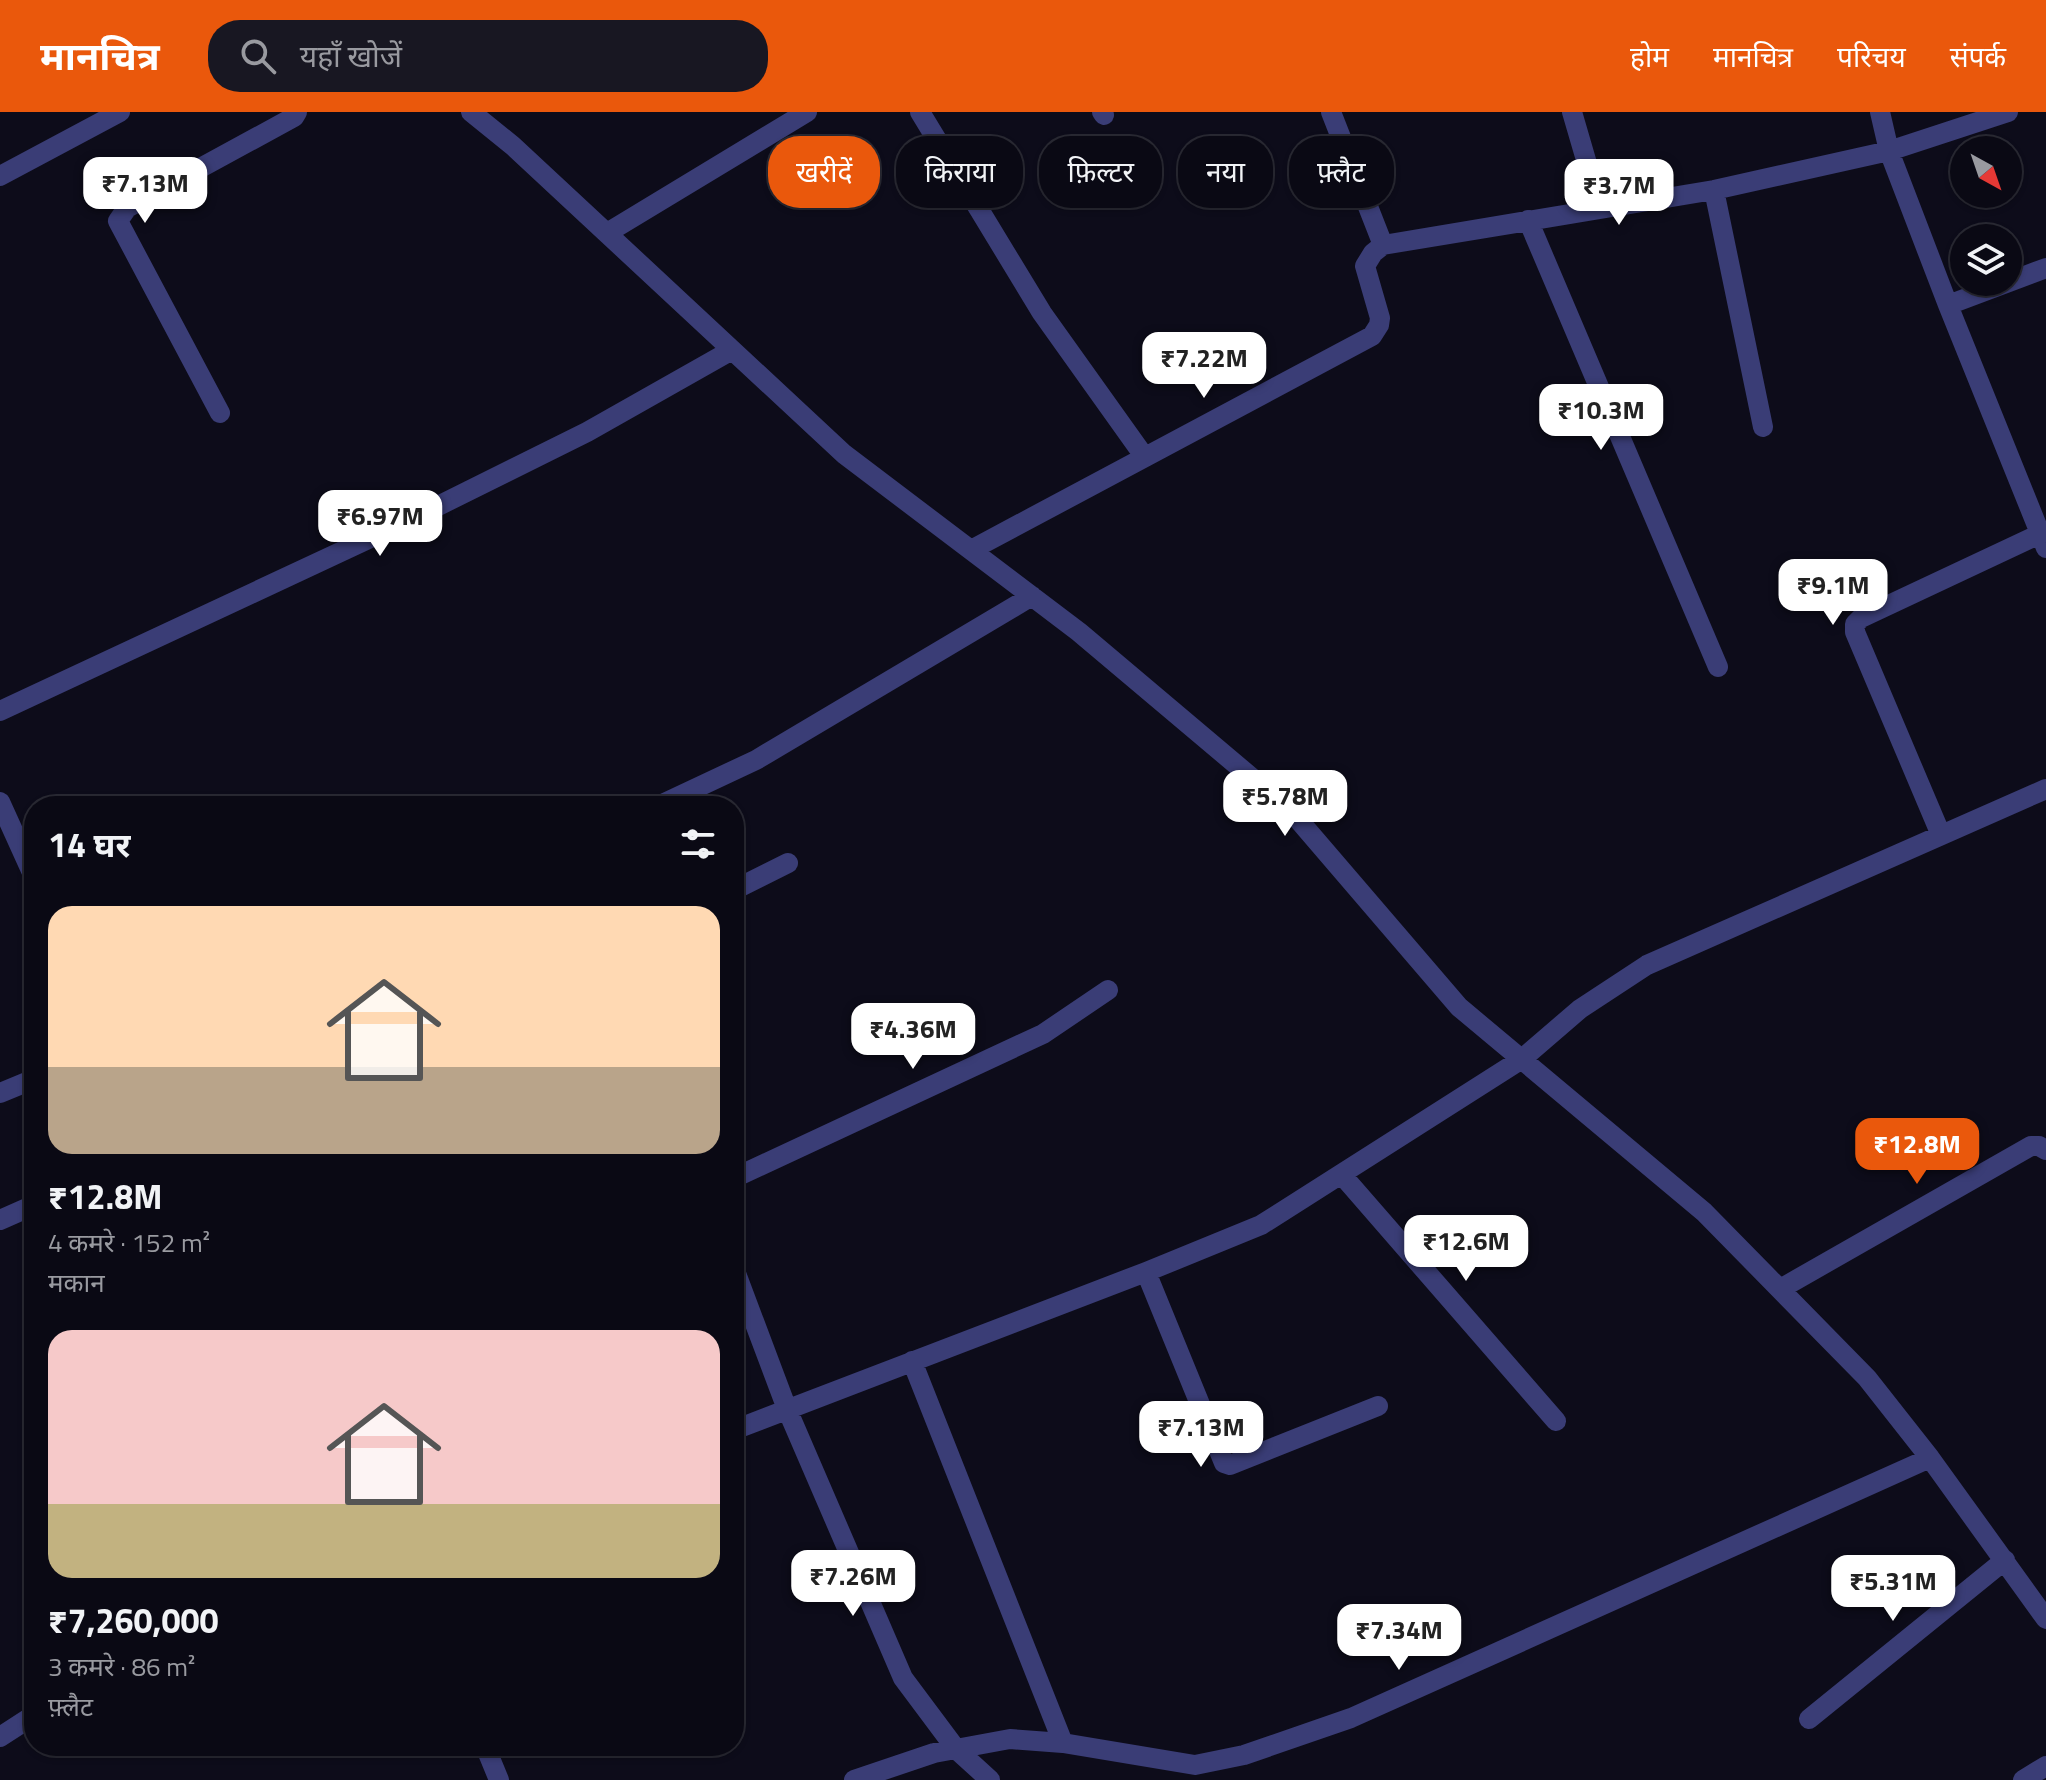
<!DOCTYPE html>
<html lang="hi">
<head>
<meta charset="utf-8">
<style>
  :root { --surface:#0a0914; --page:#181722; --text:#f1f3f6; --muted:#999aa0; --line:#2a2a34; --accent:#ea580c }
  body { margin:0; font-family:"Titillium Web","Noto Sans Devanagari",sans-serif; background:var(--page); color:var(--text); height:100vh; display:flex; flex-direction:column; font-size:30px; white-space:nowrap }
  * { box-sizing:border-box; margin:0 }
  p { font-size:26px; color:var(--muted) }
  .icon { flex:none; width:44px; height:44px; fill:none; stroke:currentColor; stroke-width:2; stroke-linecap:round; stroke-linejoin:round }
  .map { position:relative; flex:1; overflow:hidden }
  .drawer { position:absolute; left:24px; top:684px; width:720px; height:960px; display:flex; flex-direction:column; background:var(--surface); border-radius:32px; box-shadow:0 2px 6px #0004,0 0 0 2px var(--line) }
  .drawer>* { flex:none }
  .hud { position:absolute; left:768px; top:24px; width:760px; height:72px; display:flex; gap:16px }
  .needle { width:52px; rotate:140deg }
  .buttons { position:absolute; left:1950px; top:24px; display:grid; gap:16px }
  .buttons a { display:grid; place-items:center; width:72px; height:72px; border-radius:50%; background:var(--surface); box-shadow:0 2px 6px #0004,0 0 0 2px var(--line); font-size:40px }
  .price { position:absolute; translate:-50% -68px; padding:0 18px; border-radius:16px; background:#fff; color:#222; font-size:26px; line-height:52px; filter:drop-shadow(0 2px 4px #0008) }
  .price::after { content:''; position:absolute; left:50%; top:48px; width:24px; height:18px; margin-left:-12px; background:inherit; clip-path:polygon(0 0,100% 0,50% 100%) }
  .price.on { background:var(--accent); color:#fff }
  ul { padding:0; list-style:none }
  li { display:grid; align-content:center; gap:16px; height:424px; padding:0 24px }
  li span { display:grid; place-items:center; height:248px; border-radius:24px; color:#555 }
  li>.icon { margin-inline-start:auto }
  span .icon { width:144px; height:144px; fill:#fffc; stroke-width:1 }
  li b { font-size:34px }
  h2 { display:flex; justify-content:space-between; align-items:center; height:96px; padding:0 24px; font-size:34px }
  .chip { padding:0 28px; border-radius:32px; background:var(--surface); box-shadow:0 2px 6px #0004,0 0 0 2px var(--line); font-size:28px; line-height:72px }
  .chip.on { background:var(--accent); color:#fff }
  header { display:flex; align-items:center; gap:48px; box-sizing:border-box; height:112px; padding:0 40px; background:var(--accent); color:#fff }
  header strong { font-size:38px }
  nav { display:flex; gap:44px; margin-inline-start:auto; font-size:28px }
  .search { width:560px; height:72px; background:var(--page); display:flex; align-items:center; gap:20px; box-sizing:border-box; padding:0 28px; border-radius:32px; color:var(--muted); font-size:30px }
  .map>svg:first-child { display:block }
</style>
</head>
<body>
<header>
<strong>मानचित्र</strong>
<div class="search"><svg class="icon" aria-label="search" viewBox="0 0 24 24"><circle cx="10" cy="10" r="6"/><path d="M15 15l6 6"/></svg>यहाँ खोजें</div>
<nav><a>होम</a><a>मानचित्र</a><a>परिचय</a><a>संपर्क</a></nav>
</header>
<div class="map">
<svg width="2046" height="1668" viewBox="0 0 2046 1668">
  <rect width="100%" height="100%" fill="#0d0c1a"/>
  <g fill="none" stroke-linecap="round" stroke-linejoin="round">
    <path stroke="#3a3d76" stroke-width="20" d="M471 0 513 34 844 342 1079 520 1290 698 1459 895 1704 1100 1867 1266 1930 1346 2046 1507
      M920 0 1042 201 1144 344
      M1102 0 1104 3
      M1331 0 1383 133 1714 78 1889 39 2008 0
      M1572 0 1600 96
      M1880 0 1889 39 1948 193 2046 436
      M0 64 120 0
      M1714 78 1763 315
      M1528 108 1718 555
      M607 121 807 0
      M1948 193 2046 156
      M220 301 118 109 127 96 294 5 297 0
      M971 438 1372 224 1379 213 1380 206 1365 154 1373 141 1383 133
      M0 599 424 401 587 320 732 238
      M0 690 34 765
      M658 694 756 648 1032 484
      M1941 723 1855 520V512L1861 506 2040 422
      M734 778 788 751
      M0 981 34 967
      M1342 1063 1556 1309
      M734 1066 1043 922 1108 878
      M0 1108 34 1093
      M734 1156 787 1297 903 1566 956 1637 990 1668
      M1146 1160 1224 1351 1230 1353 1378 1294
      M1780 1177 2031 1034H2039L2046 1038
      M912 1249 1063 1631
      M734 1318 1146 1160 1261 1113 1522 947 1580 897 1647 853 2046 677
      M1809 1607 2005 1448
      M0 1625 34 1603
      M485 1634 499 1668
      M854 1668 934 1641 1010 1627 1063 1631 1195 1653 1244 1643 1351 1606 1930 1346
      M2023 1668 2046 1654"/>
  </g>
</svg>
<div class="buttons">
<a><svg class="needle" viewBox="-14 -14 28 28"><path d="M0-13l5 13h-10z" fill="#e53935"/><path d="M0 13l5-13h-10z" fill="#999aa0"/></svg></a>
<a><svg class="icon" aria-label="layers" viewBox="0 0 24 24"><path d="M12 4l9 5-9 5-9-5zM3 14l9 5 9-5"/></svg></a>
</div>
<b class="price" style="left:145px;top:113px">₹7.13M</b>
<b class="price" style="left:1619px;top:115px">₹3.7M</b>
<b class="price" style="left:1204px;top:288px">₹7.22M</b>
<b class="price" style="left:1601px;top:340px">₹10.3M</b>
<b class="price" style="left:380px;top:446px">₹6.97M</b>
<b class="price" style="left:1833px;top:515px">₹9.1M</b>
<b class="price" style="left:1285px;top:726px">₹5.78M</b>
<b class="price" style="left:913px;top:959px">₹4.36M</b>
<b class="price on" style="left:1917px;top:1074px">₹12.8M</b>
<b class="price" style="left:1466px;top:1171px">₹12.6M</b>
<b class="price" style="left:1201px;top:1357px">₹7.13M</b>
<b class="price" style="left:853px;top:1506px">₹7.26M</b>
<b class="price" style="left:1893px;top:1511px">₹5.31M</b>
<b class="price" style="left:1399px;top:1560px">₹7.34M</b>
<div class="hud">
<a class="chip on">खरीदें</a>
<a class="chip">किराया</a>
<a class="chip">फ़िल्टर</a>
<a class="chip">नया</a>
<a class="chip">फ़्लैट</a>
</div>
<section class="drawer">
<h2>14 घर<svg class="icon" aria-label="filters" viewBox="0 0 24 24"><path d="M4 7h16M4 17h16"/><circle cx="9" cy="7" r="2"/><circle cx="15" cy="17" r="2"/></svg></h2>
<ul>
<li><span style="background:linear-gradient(#ffd9b3 65%,#b9a48a 0)"><svg class="icon" aria-label="home" viewBox="0 0 24 24"><path d="M3 11l9-7 9 7M6 9v11h12V9"/></svg></span><div><b>₹12.8M</b><p>4 कमरे · 152 m²</p><p>मकान</p></div></li>
<li><span style="background:linear-gradient(#f6c9c9 70%,#c2b280 0)"><svg class="icon" aria-label="home" viewBox="0 0 24 24"><path d="M3 11l9-7 9 7M6 9v11h12V9"/></svg></span><div><b>₹7,260,000</b><p>3 कमरे · 86 m²</p><p>फ़्लैट</p></div></li>
</ul>
</section>
</div>
</body>
</html>
